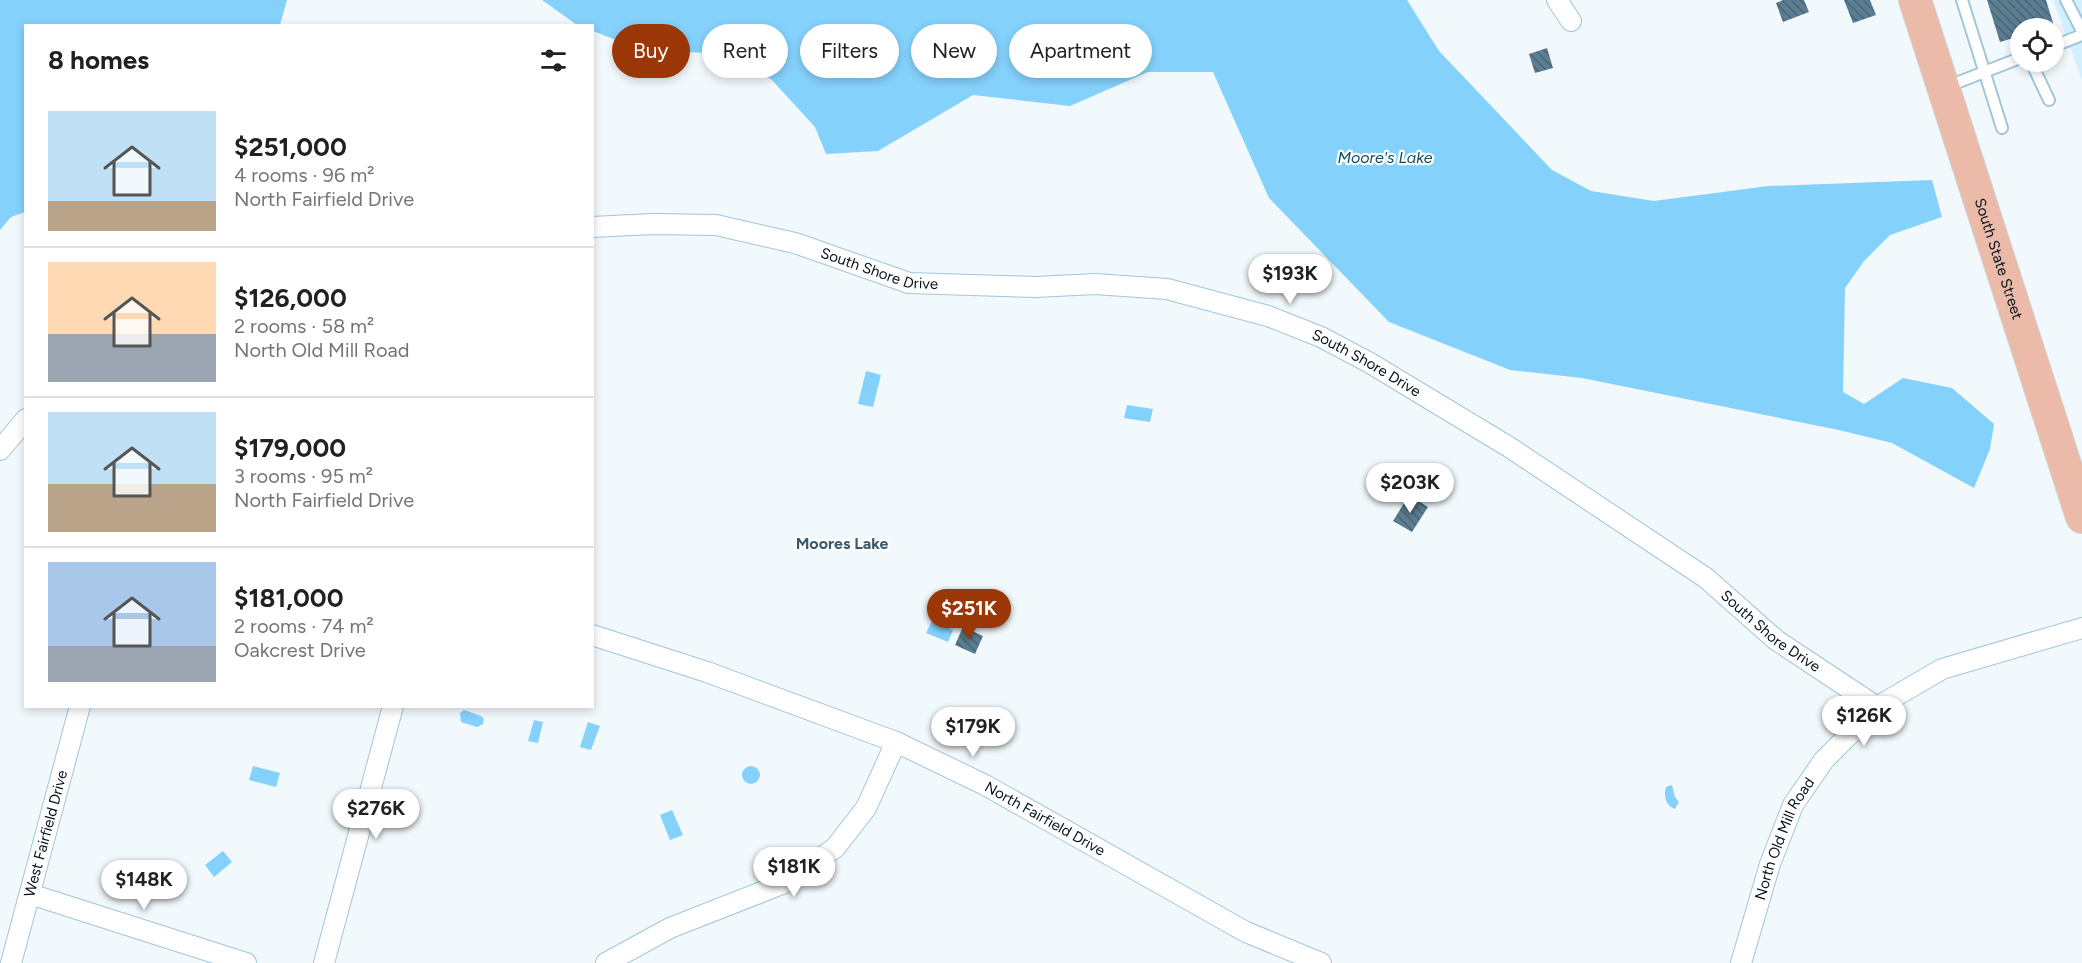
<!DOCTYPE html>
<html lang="en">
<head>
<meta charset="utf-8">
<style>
  :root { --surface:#fff; --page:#f2f2f2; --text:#202124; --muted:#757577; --line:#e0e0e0; --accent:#9b3606 }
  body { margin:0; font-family:Figtree,sans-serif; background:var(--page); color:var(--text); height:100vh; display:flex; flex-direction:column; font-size:22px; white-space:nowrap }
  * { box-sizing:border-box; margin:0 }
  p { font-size:20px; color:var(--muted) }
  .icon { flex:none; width:33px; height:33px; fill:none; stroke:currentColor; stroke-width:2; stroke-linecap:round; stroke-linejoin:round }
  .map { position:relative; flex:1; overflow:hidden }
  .drawer { position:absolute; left:24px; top:24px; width:570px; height:684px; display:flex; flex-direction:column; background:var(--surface); border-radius:0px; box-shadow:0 3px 9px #0003 }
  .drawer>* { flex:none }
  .banner { position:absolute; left:612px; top:24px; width:570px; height:54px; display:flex; gap:12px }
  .controls { position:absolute; left:2010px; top:18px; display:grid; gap:12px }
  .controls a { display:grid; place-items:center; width:54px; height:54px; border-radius:50%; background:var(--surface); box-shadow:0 3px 9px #0003; font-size:30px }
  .price { position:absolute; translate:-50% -51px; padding:0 14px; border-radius:21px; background:#fff; color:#222; font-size:20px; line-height:39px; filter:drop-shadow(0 2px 3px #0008) }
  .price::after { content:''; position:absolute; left:50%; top:36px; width:18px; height:14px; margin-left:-9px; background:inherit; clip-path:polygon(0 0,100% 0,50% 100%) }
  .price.current { background:var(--accent); color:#fff }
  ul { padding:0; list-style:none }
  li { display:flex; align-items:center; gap:18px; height:150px; padding:0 24px }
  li+li { border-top:2px solid var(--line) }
  li span { display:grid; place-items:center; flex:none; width:168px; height:120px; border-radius:0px; color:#555 }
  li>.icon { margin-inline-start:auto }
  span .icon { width:72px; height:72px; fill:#fffc; stroke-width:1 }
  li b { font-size:26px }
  h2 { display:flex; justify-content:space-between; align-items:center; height:72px; padding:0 24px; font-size:26px }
  .chip { padding:0 21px; border-radius:27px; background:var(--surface); box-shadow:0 3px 9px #0003; font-size:21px; line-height:54px }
  .chip.current { background:var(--accent); color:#fff }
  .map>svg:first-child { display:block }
</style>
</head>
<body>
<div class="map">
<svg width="2082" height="963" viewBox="0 0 2082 963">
  <defs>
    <pattern id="building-back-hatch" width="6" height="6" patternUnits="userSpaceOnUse" patternTransform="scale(1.5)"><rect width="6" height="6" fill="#5b7d91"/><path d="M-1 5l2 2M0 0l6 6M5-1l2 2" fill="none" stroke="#496575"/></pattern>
  </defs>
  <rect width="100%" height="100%" fill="#f2f9fd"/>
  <path fill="#d4efff" d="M2053 0H2082V80Z"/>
  <path fill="#84d1fc" d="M0 0H287L280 25 26 26 25 212 11 217 0 230Z
    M542 0H1407L1439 51 1552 170 1591 191 1654 201 1768 186 1932 180 1942 217 1890 235 1864 261 1845 288 1843 392 1864 404 1903 378 1952 388 1994 424 1990 449 1974 488 1892 443 1839 430 1582 378 1510 370 1389 322 1269 198 1213 72H1148L1070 106 973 95 878 151 826 154 815 127 771 79 716 53 644 51 593 31 592 26 577 25Z
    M866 371 881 375 873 407 858 404Z
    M1127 405 1153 409 1150 422 1124 418Z
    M932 621 953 630 948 642 926 633Z
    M464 710 481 716 484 719 483 724 477 727 461 722 460 713Z
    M534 720 543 722 538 743 528 741Z
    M588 722 600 726 591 750 580 747Z
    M253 766 280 773 276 787 249 780Z
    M742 775a9 9 0 1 1 18 0a9 9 0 1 1-18 0Z
    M1672 785 1675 797 1679 802 1675 809C1666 806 1663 796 1666 787Z
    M672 810 683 835 670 840 660 815Z
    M223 851 232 862 214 877 205 865Z"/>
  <path fill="url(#building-back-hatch)" d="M1783 0H1804L1809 12 1783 22 1776 3Z
    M1844 0H1870L1876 15 1853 23Z
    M1987 0H2046L2054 26 2045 28H2020V36L2000 42Z
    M1547 48 1553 68 1535 73 1529 54Z
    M1409 495 1428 507 1412 532 1393 521Z
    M963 627 983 636 975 654 955 645Z"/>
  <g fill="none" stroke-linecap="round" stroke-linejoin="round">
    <g stroke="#a1c5db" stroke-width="14">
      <path id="lane" d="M1962 0 2002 128
        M2066 0 2082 31
        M2054 46 2082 35
        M2031 62 2049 100
        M1946 87 2020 58"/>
    </g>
    <g stroke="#a1c5db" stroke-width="22">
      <g id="street">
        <path d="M1557 0 1571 21"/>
        <path id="s1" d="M592 227 653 224 716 225 795 243 909 283 1036 287 1095 284 1167 289 1268 316 1321 337 1370 363 1509 447 1706 578 1776 640 1877 707"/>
        <path d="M0 450 26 419"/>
        <path id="s2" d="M592 635 707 672 896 742 985 785 1246 932 1321 963"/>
        <path d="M30 894 246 963"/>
        <path id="s3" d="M11 963 80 706"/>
        <path d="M324 963 393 706"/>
        <path d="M606 963 670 928 782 884 835 848 866 808 896 742"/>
        <path id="s4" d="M1741 963 1770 864 1793 805 1824 760 1877 707 1942 669 2082 628"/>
      </g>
    </g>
    <g stroke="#d2d4d5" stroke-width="34">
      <g id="primary">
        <path id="s5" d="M1915 0 2082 517"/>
      </g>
    </g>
    <use href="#lane" stroke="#fff" stroke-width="10"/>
    <use href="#street" stroke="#fff" stroke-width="20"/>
    <use href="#primary" stroke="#ebbaa8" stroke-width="32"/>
  </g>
  <g text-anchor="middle" stroke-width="4.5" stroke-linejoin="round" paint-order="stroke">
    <g font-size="15" fill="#041118" stroke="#fff">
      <text dy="5" stroke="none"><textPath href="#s5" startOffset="272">South State Street</textPath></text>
      <text dy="5" stroke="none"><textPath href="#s1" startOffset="294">South Shore Drive</textPath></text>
      <text dy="5" stroke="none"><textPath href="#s1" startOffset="798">South Shore Drive</textPath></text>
      <text dy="5" stroke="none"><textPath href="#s1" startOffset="1284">South Shore Drive</textPath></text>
      <text dy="5" stroke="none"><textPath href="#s2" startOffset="490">North Fairfield Drive</textPath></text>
      <text dy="5" stroke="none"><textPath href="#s3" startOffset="134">West Fairfield Drive</textPath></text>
      <text dy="5" stroke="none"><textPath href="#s4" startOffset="132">North Old Mill Road</textPath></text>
    </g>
    <g font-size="16" font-style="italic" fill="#0b4b67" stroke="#fff">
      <text x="1385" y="163">Moore's Lake</text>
    </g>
    <g font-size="16" font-weight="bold" fill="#395a6c" stroke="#fff">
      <text x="842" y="549">Moores Lake</text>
    </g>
  </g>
</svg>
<div class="controls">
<a><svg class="icon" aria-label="locate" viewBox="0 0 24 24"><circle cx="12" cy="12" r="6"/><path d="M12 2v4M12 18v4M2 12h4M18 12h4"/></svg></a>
</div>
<b class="price" style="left:1290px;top:305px">$193K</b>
<b class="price" style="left:1410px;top:514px">$203K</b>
<b class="price current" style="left:969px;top:640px">$251K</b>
<b class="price" style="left:1864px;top:747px">$126K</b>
<b class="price" style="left:973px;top:758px">$179K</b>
<b class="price" style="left:376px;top:840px">$276K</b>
<b class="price" style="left:794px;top:898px">$181K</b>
<b class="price" style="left:144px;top:911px">$148K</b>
<div class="banner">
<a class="chip current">Buy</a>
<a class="chip">Rent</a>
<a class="chip">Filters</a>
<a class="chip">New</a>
<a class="chip">Apartment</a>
</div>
<section class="drawer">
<h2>8 homes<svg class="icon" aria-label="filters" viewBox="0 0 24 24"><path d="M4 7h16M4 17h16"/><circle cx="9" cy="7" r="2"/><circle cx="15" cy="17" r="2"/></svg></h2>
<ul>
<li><span style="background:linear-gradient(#bfe0f5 75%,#b9a48a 0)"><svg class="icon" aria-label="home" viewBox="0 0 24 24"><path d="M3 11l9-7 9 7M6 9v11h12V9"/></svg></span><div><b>$251,000</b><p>4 rooms · 96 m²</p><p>North Fairfield Drive</p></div></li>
<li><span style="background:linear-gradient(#ffd9b3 60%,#9aa5b1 0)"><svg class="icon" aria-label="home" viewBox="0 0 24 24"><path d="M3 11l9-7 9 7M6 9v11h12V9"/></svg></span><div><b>$126,000</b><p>2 rooms · 58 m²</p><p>North Old Mill Road</p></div></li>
<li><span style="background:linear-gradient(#bfe0f5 60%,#b9a48a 0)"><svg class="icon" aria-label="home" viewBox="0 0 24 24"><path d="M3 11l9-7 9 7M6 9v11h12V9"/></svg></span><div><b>$179,000</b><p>3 rooms · 95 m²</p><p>North Fairfield Drive</p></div></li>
<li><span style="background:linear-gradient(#a9c7e8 70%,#9aa5b1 0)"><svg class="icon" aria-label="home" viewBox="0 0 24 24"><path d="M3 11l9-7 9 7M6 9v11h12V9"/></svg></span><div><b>$181,000</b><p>2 rooms · 74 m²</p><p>Oakcrest Drive</p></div></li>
</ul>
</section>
</div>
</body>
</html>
